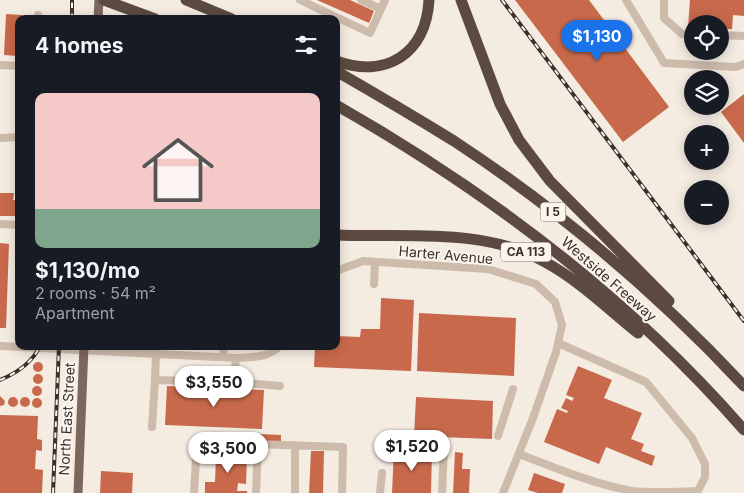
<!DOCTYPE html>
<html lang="en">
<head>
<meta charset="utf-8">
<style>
  :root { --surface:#171b24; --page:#20242c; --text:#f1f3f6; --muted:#9ea1a6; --accent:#1a73e8 }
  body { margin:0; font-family:Inter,sans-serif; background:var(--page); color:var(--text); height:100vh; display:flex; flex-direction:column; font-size:19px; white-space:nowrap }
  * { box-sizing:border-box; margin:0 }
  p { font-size:16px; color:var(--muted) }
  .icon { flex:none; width:28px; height:28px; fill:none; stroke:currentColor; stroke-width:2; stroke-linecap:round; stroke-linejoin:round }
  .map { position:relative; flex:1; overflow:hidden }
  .sheet { position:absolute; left:15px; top:15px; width:325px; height:335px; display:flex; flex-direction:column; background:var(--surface); border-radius:10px; box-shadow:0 2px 12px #0003 }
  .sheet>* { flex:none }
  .fabs { position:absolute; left:684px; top:15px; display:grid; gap:10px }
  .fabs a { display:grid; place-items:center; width:45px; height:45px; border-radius:50%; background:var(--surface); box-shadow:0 2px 12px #0003; font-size:25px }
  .price { position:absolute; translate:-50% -42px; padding:0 11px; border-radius:18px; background:#fff; color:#222; font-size:16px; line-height:32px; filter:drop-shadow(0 1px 2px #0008) }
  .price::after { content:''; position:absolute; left:50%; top:30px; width:15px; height:11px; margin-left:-8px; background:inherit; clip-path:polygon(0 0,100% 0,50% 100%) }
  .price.active { background:var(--accent); color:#fff }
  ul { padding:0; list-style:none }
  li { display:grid; align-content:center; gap:10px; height:265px; padding:0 20px }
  li span { display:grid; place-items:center; height:155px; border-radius:10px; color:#555 }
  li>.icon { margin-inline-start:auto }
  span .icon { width:90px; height:90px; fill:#fffc; stroke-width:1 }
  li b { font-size:21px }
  h2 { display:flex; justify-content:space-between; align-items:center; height:60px; padding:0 20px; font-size:21px }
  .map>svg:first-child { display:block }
</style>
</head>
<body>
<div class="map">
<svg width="744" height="493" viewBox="0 0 744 493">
  <rect width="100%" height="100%" fill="#f4ebe1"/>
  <path fill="#c8694b" d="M317 0H350L374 11 369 23Z
    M515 0H589L669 107 623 142Z
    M690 0H744V16L733 15 732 29H720V24H692V27H688Z
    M6 14 22 15V19H19V56L4 55Z
    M744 94V143L721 112Z
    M0 193H14L13 200H19V216H0Z
    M0 243 9 244 6 328H0Z
    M381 298 414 300 411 371 314 367 315 346H336V336L360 337 361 329H380Z
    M419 313 516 318 514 376 417 371Z
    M33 367a5 5 0 1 1 10 0a5 5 0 1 1-10 0Z
    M578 366 612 380 604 398 642 413 631 439 644 444 641 451 655 456 652 466 606 447 599 464 544 442 557 409 567 413 568 411 561 408 566 398 572 401 574 398 566 395Z
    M33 379a5 5 0 1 1 10 0a5 5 0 1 1-10 0Z
    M167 386 264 390 262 429 165 425Z
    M32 391a5 5 0 1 1 10 0a5 5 0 1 1-10 0Z
    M0 396 5 401 4 405 0 406Z
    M416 397 493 401 492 439 414 436Z
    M20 402a5 5 0 1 1 10 0a5 5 0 1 1-10 0Z
    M8 402a5 5 0 1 1 10 0a5 5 0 1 1-10 0Z
    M32 403a5 5 0 1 1 10 0a5 5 0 1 1-10 0Z
    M0 415 38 416 37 439 42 440V451L36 450 35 469 43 470 42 493H0Z
    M260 434 281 435V445L260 444Z
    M394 449 432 451 431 493H392Z
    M311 451H324L323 493H309Z
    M455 452 463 453 462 469H470L469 493H453Z
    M216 454 247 455 246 484 238 483 237 491H247V493H205V482H215Z
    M101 471 133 473 132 493H100Z
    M534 473 565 484 562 493H538L528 490Z"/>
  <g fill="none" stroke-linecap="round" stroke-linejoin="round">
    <path stroke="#cdbbac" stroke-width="8" d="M300 0 370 33 385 0
      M361 0 381 9
      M626 0 664 63 736 67 744 64
      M664 0V18L682 34 692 35
      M38 19V15
      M720 35 744 36
      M0 65 19 66
      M0 138 19 137
      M0 224 19 225
      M336 273 339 270 363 261 488 269 536 284 555 302 562 325 556 352 533 418 503 493
      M374 284 375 262
      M0 346 236 358C252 357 268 358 280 346
      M156 354 155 380 234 382 236 358
      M223 357 224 346
      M234 382 280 386
      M152 427 155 380
      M498 436 513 389
      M295 445V493
      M519 454C556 468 593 484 632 491 654 493 677 492 698 491L705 477V464L692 438 646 382 558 343
      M194 493 197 442 343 447 342 493
      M256 493 258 444
      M380 493 382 473
      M442 493 444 448"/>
    <path stroke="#7d675c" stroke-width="9" d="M98 19 99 0
      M78 493 84 346"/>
    <path stroke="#5c4a42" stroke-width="11" d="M104 0 155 19
      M186 0 232 19
      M461 0 500 104 519 140 550 181 669 301
      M336 61C386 79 426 54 429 0
      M336 71C376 94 415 117 454 141 559 210 658 294 744 386
      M336 105C487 191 630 299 744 430
      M336 235C404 238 484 227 545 262 580 281 608 309 638 333"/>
    <g stroke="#3b302b" stroke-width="4">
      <path id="rail" d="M502 0 744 321
        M72 19V0
        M0 380C17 373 32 363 40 346
        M53 493 59 346"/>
    </g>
    <use href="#rail" stroke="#fbf5ee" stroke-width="2" stroke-dasharray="5.5" stroke-linecap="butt"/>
  </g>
  <g text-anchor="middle" stroke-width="4" stroke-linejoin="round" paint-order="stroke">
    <g fill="#fbf5ee" stroke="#756b66" stroke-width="1">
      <rect x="540.5" y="202.5" width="25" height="19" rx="4"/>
      <rect x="501" y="242.5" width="50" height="19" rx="4"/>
    </g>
    <g font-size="12" font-weight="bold" fill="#3b302b">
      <text x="553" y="216">I 5</text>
      <text x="526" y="256">CA 113</text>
    </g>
    <g font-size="14" fill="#3b302b" stroke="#fbf5ee">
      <text transform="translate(446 255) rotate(5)" y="5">Harter Avenue</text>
      <text transform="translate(609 279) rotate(41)" y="5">Westside Freeway</text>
      <text transform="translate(67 419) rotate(-87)" y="5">North East Street</text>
    </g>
  </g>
</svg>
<div class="fabs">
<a><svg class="icon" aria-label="locate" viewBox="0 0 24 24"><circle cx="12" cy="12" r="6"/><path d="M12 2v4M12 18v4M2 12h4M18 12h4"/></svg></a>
<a><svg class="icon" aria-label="layers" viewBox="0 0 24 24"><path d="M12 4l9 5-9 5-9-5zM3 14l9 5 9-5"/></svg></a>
<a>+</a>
<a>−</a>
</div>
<b class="price active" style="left:597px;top:62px">$1,130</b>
<b class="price" style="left:214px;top:408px">$3,550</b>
<b class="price" style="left:412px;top:472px">$1,520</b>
<b class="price" style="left:228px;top:474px">$3,500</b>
<section class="sheet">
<h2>4 homes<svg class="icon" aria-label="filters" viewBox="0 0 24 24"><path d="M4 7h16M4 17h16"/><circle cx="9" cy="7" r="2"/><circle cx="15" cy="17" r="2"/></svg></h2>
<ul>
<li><span style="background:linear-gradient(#f6c9c9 75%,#7fa58c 0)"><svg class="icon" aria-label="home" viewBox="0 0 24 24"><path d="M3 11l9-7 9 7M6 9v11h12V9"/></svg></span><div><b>$1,130/mo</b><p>2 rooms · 54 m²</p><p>Apartment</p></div></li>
</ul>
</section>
</div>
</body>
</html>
